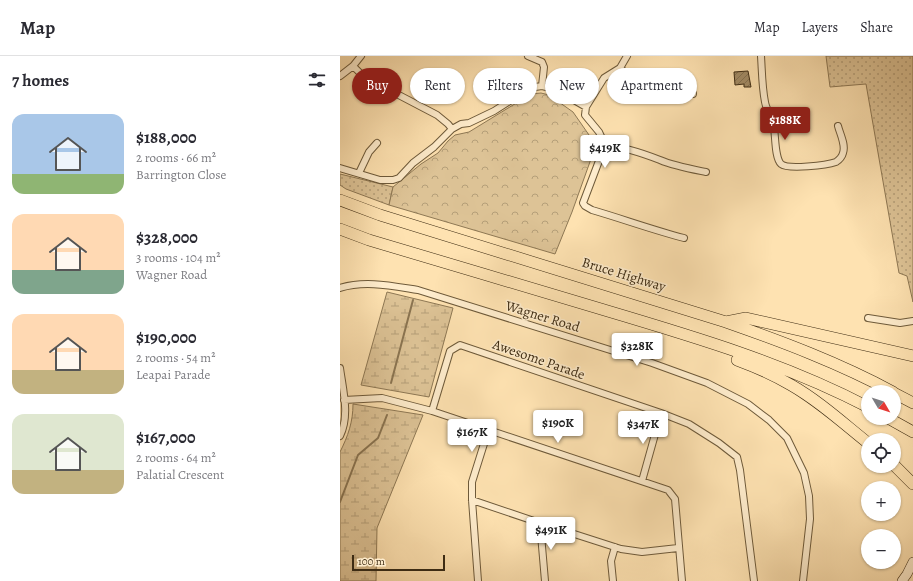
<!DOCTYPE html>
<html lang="en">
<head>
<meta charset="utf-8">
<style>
  :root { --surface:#fff; --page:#f7f7f7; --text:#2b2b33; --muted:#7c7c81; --line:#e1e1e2; --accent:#8f2418 }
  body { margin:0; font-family:Alegreya,serif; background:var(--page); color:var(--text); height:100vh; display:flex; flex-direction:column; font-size:15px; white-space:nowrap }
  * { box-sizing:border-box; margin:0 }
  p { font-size:13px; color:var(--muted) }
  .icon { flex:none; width:22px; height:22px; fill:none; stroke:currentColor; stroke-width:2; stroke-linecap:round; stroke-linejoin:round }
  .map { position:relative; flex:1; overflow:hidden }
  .side { display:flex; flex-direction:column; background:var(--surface); width:340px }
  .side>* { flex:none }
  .guide { position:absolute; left:12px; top:12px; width:380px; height:36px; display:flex; gap:8px }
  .needle { width:26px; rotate:129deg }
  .controls { position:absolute; left:521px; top:329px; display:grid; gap:8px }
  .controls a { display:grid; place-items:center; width:40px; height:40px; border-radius:50%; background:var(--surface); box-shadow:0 1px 3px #0004; font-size:20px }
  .scale { position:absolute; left:12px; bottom:10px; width:93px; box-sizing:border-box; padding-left:4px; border:2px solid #3e2c13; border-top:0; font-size:11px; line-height:14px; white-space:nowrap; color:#3e2c13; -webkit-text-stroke:3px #feeccc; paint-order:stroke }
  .price { position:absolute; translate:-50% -34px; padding:0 9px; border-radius:4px; background:#fff; color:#222; font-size:13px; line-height:26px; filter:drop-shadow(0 1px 2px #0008) }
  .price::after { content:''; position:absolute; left:50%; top:24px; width:12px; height:9px; margin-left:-6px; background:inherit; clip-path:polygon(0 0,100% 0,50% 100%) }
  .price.active { background:var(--accent); color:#fff }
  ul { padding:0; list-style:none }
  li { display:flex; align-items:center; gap:12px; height:100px; padding:0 12px }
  li span { display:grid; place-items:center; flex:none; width:112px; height:80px; border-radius:12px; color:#555 }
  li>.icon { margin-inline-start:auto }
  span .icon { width:48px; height:48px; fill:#fffc; stroke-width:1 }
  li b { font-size:17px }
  h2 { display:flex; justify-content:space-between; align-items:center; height:48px; padding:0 12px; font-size:17px }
  .chip { padding:0 14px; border-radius:18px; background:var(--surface); box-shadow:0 1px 3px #0004; font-size:14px; line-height:36px }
  .chip.active { background:var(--accent); color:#fff }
  header { display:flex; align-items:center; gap:24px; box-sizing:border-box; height:56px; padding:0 20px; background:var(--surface); border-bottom:1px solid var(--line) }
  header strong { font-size:19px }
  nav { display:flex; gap:22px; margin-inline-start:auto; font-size:14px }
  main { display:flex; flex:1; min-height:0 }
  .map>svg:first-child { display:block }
</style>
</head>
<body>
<header>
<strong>Map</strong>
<nav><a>Map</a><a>Layers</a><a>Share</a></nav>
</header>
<main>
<section class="side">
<h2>7 homes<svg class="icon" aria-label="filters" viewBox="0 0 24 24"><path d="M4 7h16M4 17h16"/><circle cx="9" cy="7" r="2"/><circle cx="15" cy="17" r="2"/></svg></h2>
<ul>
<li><span style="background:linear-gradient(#a9c7e8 75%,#8fb573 0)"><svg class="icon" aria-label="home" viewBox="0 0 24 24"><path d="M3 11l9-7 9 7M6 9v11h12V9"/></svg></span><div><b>$188,000</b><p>2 rooms · 66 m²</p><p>Barrington Close</p></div></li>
<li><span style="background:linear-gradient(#ffd9b3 70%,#7fa58c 0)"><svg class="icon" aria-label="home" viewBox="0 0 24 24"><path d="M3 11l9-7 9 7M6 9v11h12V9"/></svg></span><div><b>$328,000</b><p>3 rooms · 104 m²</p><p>Wagner Road</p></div></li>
<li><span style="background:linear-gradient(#ffd9b3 70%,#c2b280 0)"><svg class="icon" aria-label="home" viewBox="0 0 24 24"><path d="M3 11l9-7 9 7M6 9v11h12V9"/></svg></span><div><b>$190,000</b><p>2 rooms · 54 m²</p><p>Leapai Parade</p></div></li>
<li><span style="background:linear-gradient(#dfe7d0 70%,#c2b280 0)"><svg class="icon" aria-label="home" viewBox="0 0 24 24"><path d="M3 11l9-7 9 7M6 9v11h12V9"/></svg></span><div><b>$167,000</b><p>2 rooms · 64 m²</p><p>Palatial Crescent</p></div></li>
</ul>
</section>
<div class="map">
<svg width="573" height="525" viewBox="0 0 573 525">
  <defs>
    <pattern id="grass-dots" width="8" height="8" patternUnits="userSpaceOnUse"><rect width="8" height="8" fill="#ddc396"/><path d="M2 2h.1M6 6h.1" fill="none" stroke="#b59f79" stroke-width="1.8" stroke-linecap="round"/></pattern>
    <pattern id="wetland-marsh" width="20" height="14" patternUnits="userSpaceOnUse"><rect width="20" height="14" fill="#ddc396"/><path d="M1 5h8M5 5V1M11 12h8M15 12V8" fill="none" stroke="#b59f79"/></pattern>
    <pattern id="park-crowns" width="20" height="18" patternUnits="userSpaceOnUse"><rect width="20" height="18" fill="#ddc396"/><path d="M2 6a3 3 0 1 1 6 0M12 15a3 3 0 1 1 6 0" fill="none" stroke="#b59f79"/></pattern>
    <pattern id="building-hatch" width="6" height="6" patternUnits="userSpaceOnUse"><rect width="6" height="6" fill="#a28b65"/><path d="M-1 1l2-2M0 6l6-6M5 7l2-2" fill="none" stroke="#857252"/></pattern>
  </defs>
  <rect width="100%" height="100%" fill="#fee2b1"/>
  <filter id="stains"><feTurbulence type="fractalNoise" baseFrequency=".005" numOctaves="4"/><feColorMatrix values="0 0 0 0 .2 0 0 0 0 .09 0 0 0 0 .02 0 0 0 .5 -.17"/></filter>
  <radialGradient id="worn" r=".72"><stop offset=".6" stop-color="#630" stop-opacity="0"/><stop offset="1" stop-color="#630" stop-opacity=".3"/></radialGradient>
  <path fill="url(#grass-dots)" stroke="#8e7854" d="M486 0H573V246L567 220 559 217 526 28 490 31Z
    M0 118 53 131 49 149 6 133 0 129Z"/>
  <path fill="url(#wetland-marsh)" stroke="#8e7854" d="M47 236 113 252 89 341 21 329Z
    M13 348 83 359 37 472 36 525H0V396C8 380 13 366 13 348Z"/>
  <path fill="url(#park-crowns)" stroke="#8e7854" d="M201 37 209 39 233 56 256 89 232 156 215 198 49 149 53 131 81 108 98 97 108 85 115 79 129 76 191 38Z"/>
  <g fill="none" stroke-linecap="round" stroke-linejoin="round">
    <path stroke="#8a7451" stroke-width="2" d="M51 327 73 244
      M0 446 18 399 38 382 47 359"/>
  </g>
  <path fill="url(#building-hatch)" stroke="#3e2c13" d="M408 15 411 31H404V28L395 29 394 16Z"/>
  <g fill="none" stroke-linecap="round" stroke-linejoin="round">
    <g stroke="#6e5a3a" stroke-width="8">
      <path id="street" d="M188 0 202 6 204 11 202 30
        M287 0 280 12 264 22 246 51 245 59 259 76 265 89 243 147 245 150 252 154C283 163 313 174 344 182
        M421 0C422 15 422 31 425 46 426 53 431 59 433 66 436 77 434 101 441 108 448 114 487 109 496 106 499 104 502 101 503 97 506 89 500 78 498 70
        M13 10 24 21 32 25 97 59 108 68 112 73
        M280 12 291 22 342 37 353 38
        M0 20 13 10 21 0
        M265 89C285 91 302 97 320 104 334 110 351 113 366 116
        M0 112 40 124H53L59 122 73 107 94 91 112 73 121 68 129 67 154 55 187 34 195 31 202 30 215 33 246 51
        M19 117 29 96 37 87
        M0 232C25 224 52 230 78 234L312 307 367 327 408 348 429 364 447 382 464 417 469 440 470 463 463 525
        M528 262 560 267 573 265
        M0 312C3 334 10 360 0 380
        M4 344 42 342 92 355 328 434 335 443 342 525
        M92 355 110 295 120 289 321 357 349 368 379 387 397 401 400 414 414 525
        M302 425 321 357
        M132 444 200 467 281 493 302 496 338 492
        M200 467 205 525
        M138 525 132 444V426L148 375
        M273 525 271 505 275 491"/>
    </g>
    <g stroke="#3e2c13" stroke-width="10">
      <path id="secondary" d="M562 525 567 518 573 506"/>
    </g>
    <g stroke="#3e2c13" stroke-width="12">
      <path id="highway" d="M0 144 40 159 386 266C443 286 499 307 553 336
        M0 173 29 184C106 207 184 230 261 253 352 280 444 307 528 351
        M386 266 406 262 573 300
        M397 304C416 311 434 319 451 329 479 345 503 367 528 387
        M554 337 573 347
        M548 362 573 376
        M554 409 573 428"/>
    </g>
    <use href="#street" stroke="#feeccc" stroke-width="6"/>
    <use href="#secondary" stroke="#feeccc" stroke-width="9"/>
    <use href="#highway" stroke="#fee2b1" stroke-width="11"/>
  </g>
  <g text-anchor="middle" stroke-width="3" stroke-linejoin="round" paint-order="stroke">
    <g font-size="14" fill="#3e2c13" stroke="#feeccc">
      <text transform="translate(284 218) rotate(17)" y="5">Bruce Highway</text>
      <text transform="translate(203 260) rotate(17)" y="5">Wagner Road</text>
      <text transform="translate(199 303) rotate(19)" y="5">Awesome Parade</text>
    </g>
  </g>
  <rect width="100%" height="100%" filter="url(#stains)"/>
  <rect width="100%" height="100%" fill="url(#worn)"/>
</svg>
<div class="controls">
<a><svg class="needle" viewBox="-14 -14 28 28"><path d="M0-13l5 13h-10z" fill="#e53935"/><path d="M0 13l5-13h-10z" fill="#7c7c81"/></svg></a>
<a><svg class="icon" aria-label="locate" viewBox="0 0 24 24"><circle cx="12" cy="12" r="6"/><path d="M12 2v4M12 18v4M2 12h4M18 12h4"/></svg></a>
<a>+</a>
<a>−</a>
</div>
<div class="scale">100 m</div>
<b class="price active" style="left:445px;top:85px">$188K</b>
<b class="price" style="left:265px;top:113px">$419K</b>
<b class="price" style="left:297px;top:311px">$328K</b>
<b class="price" style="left:218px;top:388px">$190K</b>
<b class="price" style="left:303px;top:389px">$347K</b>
<b class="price" style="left:132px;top:397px">$167K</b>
<b class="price" style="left:211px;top:495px">$491K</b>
<div class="guide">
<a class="chip active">Buy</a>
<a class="chip">Rent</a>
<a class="chip">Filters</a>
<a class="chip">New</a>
<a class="chip">Apartment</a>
</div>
</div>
</main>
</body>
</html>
